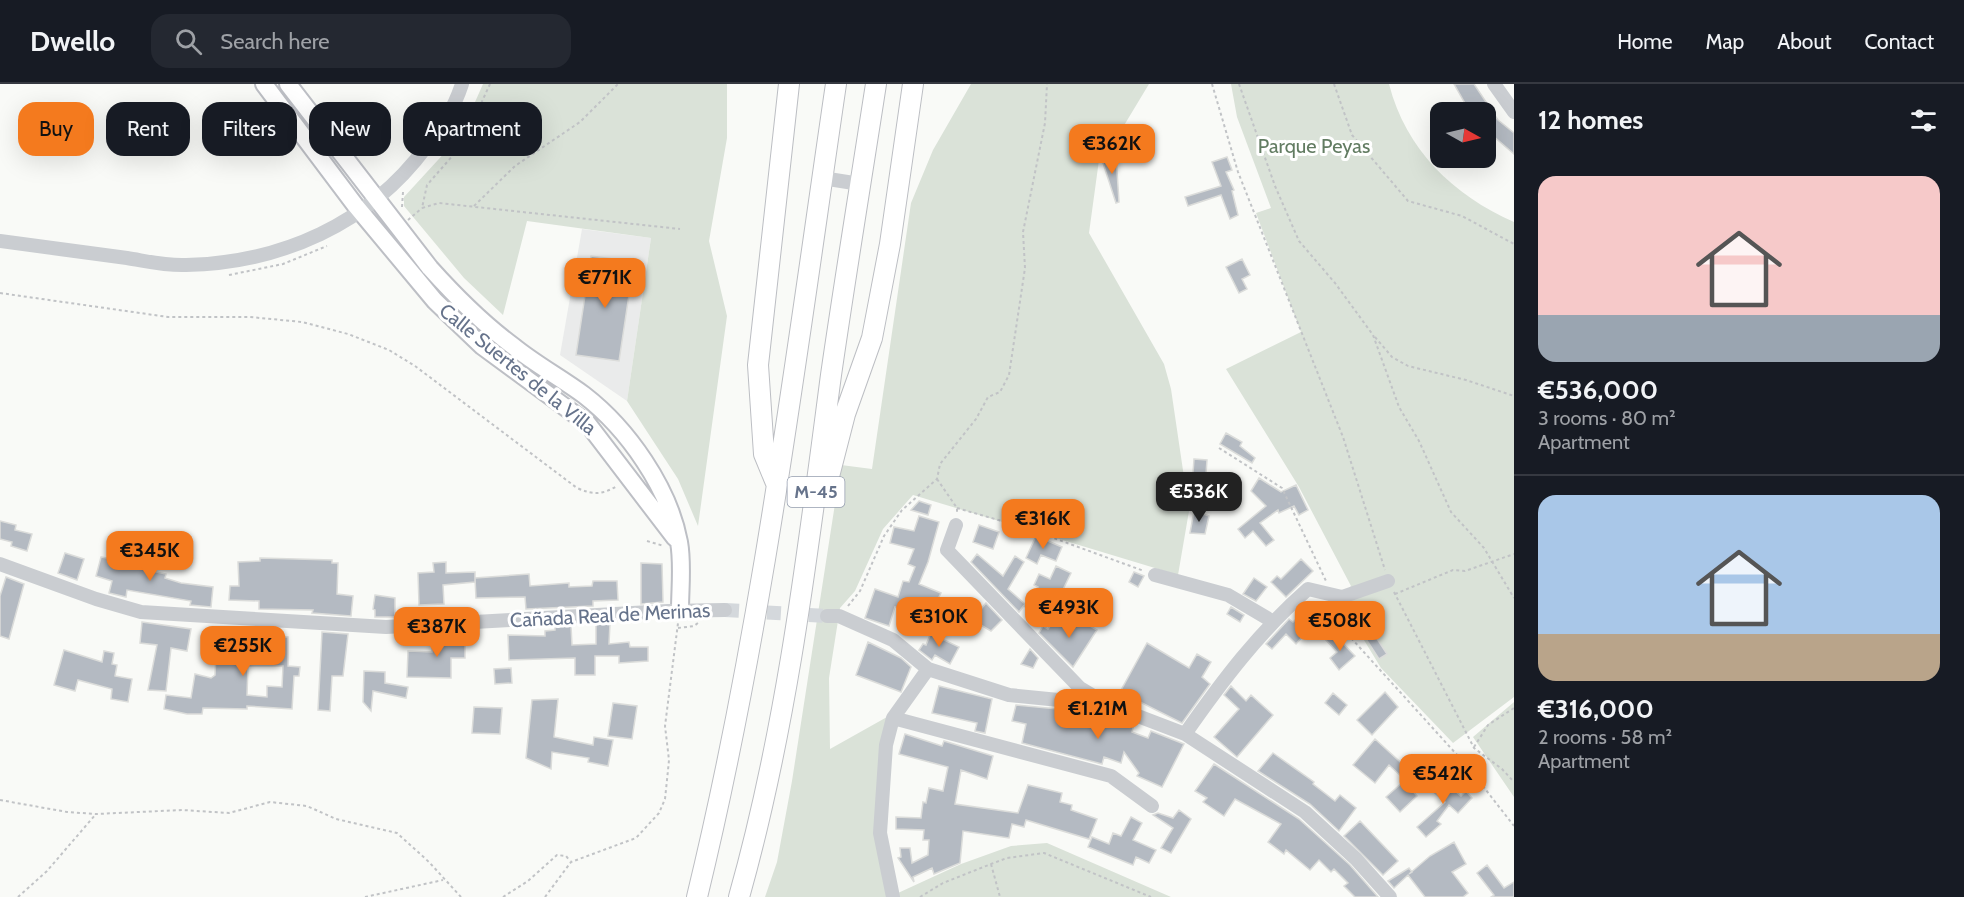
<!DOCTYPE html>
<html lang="en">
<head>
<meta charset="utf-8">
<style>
  :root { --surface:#171b24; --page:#242831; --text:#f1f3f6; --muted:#9ea1a6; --line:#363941; --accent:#f47a1e }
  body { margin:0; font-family:Cabin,sans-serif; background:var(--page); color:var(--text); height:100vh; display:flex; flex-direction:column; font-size:22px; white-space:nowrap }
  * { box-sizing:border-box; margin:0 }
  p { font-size:20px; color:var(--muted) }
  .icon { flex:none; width:33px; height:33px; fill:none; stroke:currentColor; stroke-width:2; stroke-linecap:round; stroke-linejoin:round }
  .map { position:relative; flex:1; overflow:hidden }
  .panel { display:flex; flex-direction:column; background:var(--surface); width:450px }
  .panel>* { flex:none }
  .guide { position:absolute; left:18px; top:18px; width:570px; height:54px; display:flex; gap:12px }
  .needle { width:39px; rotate:98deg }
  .fabs { position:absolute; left:1430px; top:18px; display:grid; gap:12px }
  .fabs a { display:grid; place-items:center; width:66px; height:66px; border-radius:12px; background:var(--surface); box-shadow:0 6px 24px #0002; font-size:30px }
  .price { position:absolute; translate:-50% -51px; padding:0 14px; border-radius:12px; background:var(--accent); color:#111; font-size:20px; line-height:39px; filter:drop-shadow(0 2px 3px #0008) }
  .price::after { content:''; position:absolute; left:50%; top:36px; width:18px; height:14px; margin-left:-9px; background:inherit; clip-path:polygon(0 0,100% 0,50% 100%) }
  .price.active { background:#222; color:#fff }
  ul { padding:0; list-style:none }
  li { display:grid; align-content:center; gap:12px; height:318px; padding:0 24px }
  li+li { border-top:2px solid var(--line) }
  li span { display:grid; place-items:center; height:186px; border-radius:18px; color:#555 }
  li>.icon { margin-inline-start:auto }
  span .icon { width:108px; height:108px; fill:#fffc; stroke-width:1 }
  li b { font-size:26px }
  h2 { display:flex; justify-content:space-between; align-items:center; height:72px; padding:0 24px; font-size:26px }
  .chip { padding:0 21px; border-radius:18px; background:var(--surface); box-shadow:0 6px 24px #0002; font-size:21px; line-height:54px }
  .chip.active { background:var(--accent); color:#111 }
  header { display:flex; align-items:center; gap:36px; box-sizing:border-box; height:84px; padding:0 30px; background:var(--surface); border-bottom:2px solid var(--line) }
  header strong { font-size:28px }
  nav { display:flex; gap:33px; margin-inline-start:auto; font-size:21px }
  .search { width:420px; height:54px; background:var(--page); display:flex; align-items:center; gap:15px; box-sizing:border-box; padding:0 21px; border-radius:18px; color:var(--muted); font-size:22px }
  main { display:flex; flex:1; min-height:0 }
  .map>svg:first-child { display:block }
</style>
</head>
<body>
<header>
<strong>Dwello</strong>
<div class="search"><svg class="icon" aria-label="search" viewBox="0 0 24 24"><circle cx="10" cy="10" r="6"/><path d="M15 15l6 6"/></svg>Search here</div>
<nav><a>Home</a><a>Map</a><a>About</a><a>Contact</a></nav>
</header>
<main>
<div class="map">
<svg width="1514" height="813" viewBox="0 0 1514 813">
  <rect width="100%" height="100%" fill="#f9faf7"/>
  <path fill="#eaebeb" d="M582 145 651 154 627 317 560 271Z"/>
  <path fill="#dae2d8" d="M483 0H727V54L709 157 727 232 698 442 678 395 627 317 651 154 527 137 503 231 464 194 404 122V113L460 52Z
    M971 0H1149L1111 63 1099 76 1089 149 1164 280 1171 305 1189 427 1178 491 913 411 883 445 855 507 840 524 829 594 830 665 887 633 891 668 886 760 898 809 961 780 1011 762 1047 759 1171 813H765L777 778 792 697 841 381 872 385 911 119 933 66Z
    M1231 0H1389C1406 66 1453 111 1514 138V613L1453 659 1381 584 1339 515 1351 502 1299 403 1226 285 1301 248 1256 129 1271 124 1237 33Z
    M1514 618V713L1473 653Z"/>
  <path fill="#b4bac2" stroke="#dbdcda" stroke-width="1.5" fill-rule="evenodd" d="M1454 0H1474L1498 36 1514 49V70L1485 45V28H1470Z
    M1116 71 1119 118 1116 119 1102 76Z
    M1227 73 1232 86 1226 88 1234 106 1232 107 1238 131 1230 135 1221 111 1188 122 1185 113 1221 102 1212 78Z
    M591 172 634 178 619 277 576 271Z
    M1242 175 1250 191 1242 195 1247 205 1239 209 1226 183Z
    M1226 349 1242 358 1240 362 1255 374 1252 379 1220 360Z
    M1194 375 1207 376 1206 390 1193 389Z
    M1259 394 1281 408 1296 401 1308 426 1299 431 1294 422 1279 429 1278 426 1260 439 1274 456 1266 462 1253 447 1245 454 1238 445 1266 422 1251 407Z
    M919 417 931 421 928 431 911 426Z
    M1194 427 1209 432 1205 450 1190 449Z
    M919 432 939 438 928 478 919 500 941 509 938 515 941 516 933 533 909 523 907 527 895 523 889 542 865 534 875 505 898 513 903 497 909 498 915 483 908 480 914 465 890 459 894 443 914 447Z
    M0 437 16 441 15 446 32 450 27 467 11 462 12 458 0 455Z
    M979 441 999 448 993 465 973 458Z
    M1036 452 1062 463 1056 477 1041 471 1037 480 1026 474Z
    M65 469 84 475 77 496 58 489Z
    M977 470 1003 492 1015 472 1024 478 1008 505 1025 520 1019 528 971 478Z
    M101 473 133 478 134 474 153 479 151 487 166 490 165 494 181 499 213 503 211 523 190 521 191 517 127 506 126 513 109 509 112 497 96 492Z
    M260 474 332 476V479H338L337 510 353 512 351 532 312 529 313 526 259 525V517L229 516 230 502H239L238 478 260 477Z
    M1301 475 1313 487 1286 513 1271 498 1277 492 1281 495Z
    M446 478V489L475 488V498L443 501 444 520 419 521 418 489 434 488 433 479Z
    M641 479 662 480 663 518 641 520Z
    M1056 482 1071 489 1054 524 1039 517 1034 529 1024 522 1038 503 1034 501 1039 490 1050 495Z
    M1134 488 1144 492 1138 503 1129 498Z
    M529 490 530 502 569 499V503L592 502 593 497H617L618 516 593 517V522L526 525 525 513 476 514 475 494Z
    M6 493 24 500 9 555 0 552V512Z
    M1254 494 1267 503 1256 517 1243 510Z
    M375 511 395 514V533H375V526L373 525Z
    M986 519 1002 536 991 547 972 536Z
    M1310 522 1318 531 1302 547 1305 550 1296 560 1286 550 1272 565 1266 560 1289 535 1293 538Z
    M1231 523 1244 531 1240 538 1227 530Z
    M1056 534 1074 544 1080 536 1097 546 1073 583 1039 549 1043 542 1048 545Z
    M142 538 191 545 187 567 171 564 166 607 148 606 157 561 140 559Z
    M610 539 609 560 629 558 630 563H648V577L619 579V572H595V591H575V574L509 576 508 551 545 552V547L555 546V542H571L572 561 596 560V540Z
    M932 546 944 551 942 555 959 563 950 580 935 571 932 576 919 566 923 560 926 561Z
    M322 548 348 550 343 592H332L330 627 318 626Z
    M452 548V553H465V574H451V594L407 593 408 567 432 568V558H436V549Z
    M1333 549 1355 572 1339 586 1330 574 1337 568 1325 555Z
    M1374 550 1387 570 1379 575 1366 555Z
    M217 551 288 553V582L300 583 299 592H294L292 625 247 622V625L203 624 202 630H187L164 625 166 611 191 614 195 590 211 594 215 591ZM248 582H283L282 603 267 602V613L247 611Z
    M868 558 901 574 911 583 901 608 856 591Z
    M1147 559 1189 584 1197 570 1211 578 1202 593 1210 600 1182 639 1120 608Z
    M1030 565 1038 574 1033 584 1021 580Z
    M64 566 102 578 104 567 114 569 112 580 117 581 115 592 132 595 128 618 111 615 112 605 78 596 75 607 54 601Z
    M511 584 512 599 495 600 494 585Z
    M364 587 385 588V599L408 603 406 614 373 607 371 627 363 618Z
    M939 602 992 615 985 649 975 647 977 639 932 629Z
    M1231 602 1246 617 1251 611 1273 631 1237 673 1214 653 1239 625 1224 611Z
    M1385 608 1398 623 1372 651 1357 636Z
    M1333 609 1347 621 1339 631 1325 619Z
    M558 615 554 653 593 661 594 653 613 656 608 682 588 678 589 674 552 668 551 685 526 674 532 616Z
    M613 619 637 622 632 655 608 652Z
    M1016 621 1100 629 1134 640 1132 648 1148 654 1151 647 1184 660 1162 703 1137 692 1139 689 1124 668 1121 679 1104 673 1102 680 1022 659 1026 640 1012 637Z
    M474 623 502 624 500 650 472 649Z
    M905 650 942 662 944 657 993 672 987 695 961 686 955 720 1018 729 1028 701 1062 709 1060 718 1072 721 1071 726 1097 735 1089 755 1026 736 1024 743 1012 740 1009 754 963 747 960 779 934 790 932 784 913 793 914 798 898 774 901 773 900 764H910L912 779 928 771 929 756H923L924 746 896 745V733L921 734 923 718 926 719 929 704 943 707 948 683 899 670Z
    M1375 655 1408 685 1401 692 1389 681 1375 699 1353 681Z
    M1273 669 1314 698 1313 700 1335 717 1340 711 1356 724 1339 747 1310 720 1258 687Z
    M1214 680 1299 735 1350 781 1378 813H1355L1344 802 1348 799 1334 785 1331 788 1319 776 1310 786 1286 766 1284 770 1268 758 1281 740 1235 715 1224 732 1203 718 1207 714 1195 707Z
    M1439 693 1461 712 1466 707 1472 714 1458 729 1449 721 1437 737 1441 740 1426 753 1417 743 1445 718 1429 704Z
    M1404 697 1417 712 1400 728 1386 713Z
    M1179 726 1191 735 1171 769 1161 764 1173 744 1153 731 1158 729 1173 734Z
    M1131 733 1142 739 1133 756 1156 766 1149 779 1136 773 1133 781 1088 763 1092 753 1109 760 1113 749 1121 752Z
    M1360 737 1398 777 1383 791 1344 752Z
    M1454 758 1466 780 1452 788 1468 809 1463 813H1425L1408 791 1394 804 1388 797 1409 784 1412 788 1409 790 1430 772Z
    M1487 781 1504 804 1514 798V813H1491L1494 811 1477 789Z"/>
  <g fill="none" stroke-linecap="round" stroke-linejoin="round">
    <path stroke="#d4d8dc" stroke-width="14" stroke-dasharray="14 7" stroke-linecap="butt" d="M725 526 827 532"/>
    <g stroke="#bdbfc5" stroke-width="20">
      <path id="major" d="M264 0 355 121 435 217 482 262 588 340 675 454
        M288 0 430 184C456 213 482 239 513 262 535 280 561 294 584 311 628 345 669 404 679 458 683 480 680 504 680 526"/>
    </g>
    <g stroke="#bcbec3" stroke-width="22">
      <path id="highway" d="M776 399 764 370 758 281 789 0
        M826 404 845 330 872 254 890 160 913 0
        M697 813C762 546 796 272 836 0
        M739 813C787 643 808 466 831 291 845 194 861 97 876 0"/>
    </g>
    <path stroke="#c1c3c6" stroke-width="2" stroke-dasharray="3 3" stroke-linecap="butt" d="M490 0 462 61 427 101 422 124 439 119 680 145
      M1212 0 1238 88 1343 353 1385 486
      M1239 0 1275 102 1299 157 1335 199 1373 251 1399 323 1419 357 1451 428 1484 464 1514 514
      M1334 0 1352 51 1408 117 1462 132 1514 160
      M474 122 515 82 580 38 618 0
      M402 123 403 108
      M408 136 422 124
      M229 191 283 180 327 162
      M0 209 168 233H250L302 238 348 250 389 266 415 282 577 404C593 411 602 411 617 402
      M1375 253 1392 273 1408 282 1466 296 1514 312
      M1219 364 1282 404 1326 497
      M937 395 957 424V430
      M957 424 1026 444 1144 487
      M647 457 664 462
      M1394 508 1474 664 1502 685 1514 698
      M1395 510 1453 486 1465 487 1514 470
      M848 522 860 507 884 452 902 426 937 395 940 380 976 335 988 313 1000 308 1009 291 1025 184 1023 148 1045 39 1047 0
      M1323 523 1468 683 1514 742
      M678 544 694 542 698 539
      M1474 663 1488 641 1514 624
      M0 716 67 728 96 730 182 726 229 729 270 718 307 722 336 735 397 749 429 778 461 813
      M991 780 1000 813
      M18 813 47 787 96 730
      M365 813 443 796
      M503 813 528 797 557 771 566 772 570 777
      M545 813 571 778 636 754 659 729 665 715 667 696 669 676 665 642 678 539
      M920 813 943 799 991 780 1007 774 1044 769 1151 813"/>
    <path stroke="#cacdd1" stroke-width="14" d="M1494 0 1514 28
      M822 94 860 100
      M0 157C42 163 85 168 127 174 146 177 166 182 186 181 281 179 369 140 426 63 443 40 453 27 462 0
      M956 441 947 466 1080 604 1105 619
      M0 480 96 515 141 528 386 543 668 527 725 526
      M1155 491 1228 511 1272 537
      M827 532H839L893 556 928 585 1009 611 1109 621 1185 650 1305 728 1356 775 1390 813
      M928 585 893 634 1111 692 1152 722
      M1185 650C1222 597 1259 548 1308 505L1342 513 1388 497
      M893 813 880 749 886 661 893 634"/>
    <use href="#major" stroke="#fff" stroke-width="16"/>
    <use href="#highway" stroke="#fff" stroke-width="20"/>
  </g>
  <g text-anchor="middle" stroke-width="6" stroke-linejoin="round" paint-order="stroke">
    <rect fill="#fff" stroke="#949dae" stroke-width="1.5" x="787.5" y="393" width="57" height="30" rx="4.5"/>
    <g font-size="18" font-weight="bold" fill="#66738b">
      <text x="816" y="414">M-45</text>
    </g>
    <g font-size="20" fill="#627c62" stroke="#fff">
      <text x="1314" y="69">Parque Peyas</text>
    </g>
    <g font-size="20" fill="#66738b" stroke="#fff">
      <text transform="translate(518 285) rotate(39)" y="7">Calle Suertes de la Villa</text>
      <text transform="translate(610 531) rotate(-3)" y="7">Cañada Real de Merinas</text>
    </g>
  </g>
</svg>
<div class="fabs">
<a><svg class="needle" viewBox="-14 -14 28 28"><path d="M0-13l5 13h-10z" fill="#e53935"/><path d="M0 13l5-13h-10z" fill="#9ea1a6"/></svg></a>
</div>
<b class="price" style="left:1112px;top:91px">€362K</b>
<b class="price" style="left:605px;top:225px">€771K</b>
<b class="price active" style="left:1199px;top:439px">€536K</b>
<b class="price" style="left:1043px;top:466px">€316K</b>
<b class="price" style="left:150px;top:498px">€345K</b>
<b class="price" style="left:1069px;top:555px">€493K</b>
<b class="price" style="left:939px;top:564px">€310K</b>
<b class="price" style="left:1340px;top:568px">€508K</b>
<b class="price" style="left:437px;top:574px">€387K</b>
<b class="price" style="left:243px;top:593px">€255K</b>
<b class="price" style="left:1098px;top:656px">€1.21M</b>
<b class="price" style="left:1443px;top:721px">€542K</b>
<div class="guide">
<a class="chip active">Buy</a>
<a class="chip">Rent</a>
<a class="chip">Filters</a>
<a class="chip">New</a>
<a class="chip">Apartment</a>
</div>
</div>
<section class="panel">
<h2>12 homes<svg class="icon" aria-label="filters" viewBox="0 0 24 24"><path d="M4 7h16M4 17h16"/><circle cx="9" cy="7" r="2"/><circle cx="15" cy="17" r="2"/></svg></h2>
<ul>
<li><span style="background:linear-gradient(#f6c9c9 75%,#9aa5b1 0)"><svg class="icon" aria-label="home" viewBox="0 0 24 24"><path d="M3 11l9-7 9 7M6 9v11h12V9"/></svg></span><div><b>€536,000</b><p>3 rooms · 80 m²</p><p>Apartment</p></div></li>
<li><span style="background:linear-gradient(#a9c7e8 75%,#b9a48a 0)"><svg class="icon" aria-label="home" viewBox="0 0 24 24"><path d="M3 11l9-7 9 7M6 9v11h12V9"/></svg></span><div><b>€316,000</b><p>2 rooms · 58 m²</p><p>Apartment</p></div></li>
</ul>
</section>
</main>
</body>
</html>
